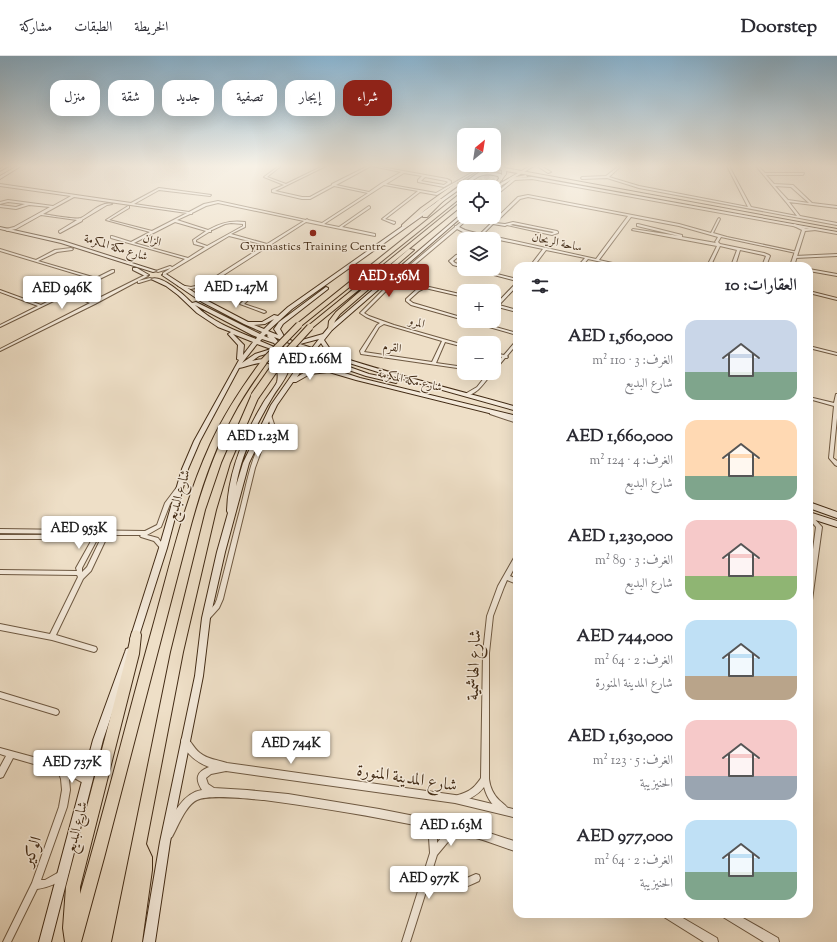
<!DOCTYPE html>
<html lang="ar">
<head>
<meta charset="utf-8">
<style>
  :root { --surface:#fff; --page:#f2f2f3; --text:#2b2b33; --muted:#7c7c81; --line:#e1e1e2; --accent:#8f2418 }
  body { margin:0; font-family:"Sorts Mill Goudy",Amiri,serif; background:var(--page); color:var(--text); direction:rtl; height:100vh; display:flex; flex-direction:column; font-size:15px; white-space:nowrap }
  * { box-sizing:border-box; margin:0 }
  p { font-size:13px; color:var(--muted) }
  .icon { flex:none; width:22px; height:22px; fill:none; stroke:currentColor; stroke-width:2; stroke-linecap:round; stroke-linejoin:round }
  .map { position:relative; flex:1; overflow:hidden; direction:ltr }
  .side { position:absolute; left:513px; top:206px; width:300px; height:656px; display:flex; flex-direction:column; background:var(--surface); border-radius:12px; box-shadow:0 4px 16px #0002; direction:rtl }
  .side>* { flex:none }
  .top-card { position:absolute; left:12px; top:24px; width:380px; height:36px; direction:rtl; display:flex; gap:8px }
  .needle { width:26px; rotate:30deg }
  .fabs { position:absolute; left:457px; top:72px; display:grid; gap:8px }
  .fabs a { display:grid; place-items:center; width:44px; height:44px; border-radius:8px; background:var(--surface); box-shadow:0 4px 16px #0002; font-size:20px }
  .price { position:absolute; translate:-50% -34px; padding:0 9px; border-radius:4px; background:#fff; color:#222; font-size:13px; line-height:26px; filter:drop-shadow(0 1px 2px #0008) }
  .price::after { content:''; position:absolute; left:50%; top:24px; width:12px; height:9px; margin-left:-6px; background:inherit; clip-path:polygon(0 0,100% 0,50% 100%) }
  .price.active { background:var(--accent); color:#fff }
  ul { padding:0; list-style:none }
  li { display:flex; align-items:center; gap:12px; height:100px; padding:0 16px }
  li span { display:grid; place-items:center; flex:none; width:112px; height:80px; border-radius:12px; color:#555 }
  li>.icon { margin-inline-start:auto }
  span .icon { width:48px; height:48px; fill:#fffc; stroke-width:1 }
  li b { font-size:17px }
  h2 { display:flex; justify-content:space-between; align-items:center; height:48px; padding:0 16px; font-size:17px }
  .tag { padding:0 14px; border-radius:12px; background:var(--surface); box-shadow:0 4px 16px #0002; font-size:14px; line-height:36px }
  .tag.active { background:var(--accent); color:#fff }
  header { display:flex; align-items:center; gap:24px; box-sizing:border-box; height:56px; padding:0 20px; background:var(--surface); border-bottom:1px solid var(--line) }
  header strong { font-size:19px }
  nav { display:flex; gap:22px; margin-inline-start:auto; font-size:14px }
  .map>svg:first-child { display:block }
</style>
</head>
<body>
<header>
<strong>Doorstep</strong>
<nav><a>الخريطة</a><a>الطبقات</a><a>مشاركة</a></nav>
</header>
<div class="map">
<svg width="837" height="886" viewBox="0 0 837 886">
  <rect width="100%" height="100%" fill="#eedfc7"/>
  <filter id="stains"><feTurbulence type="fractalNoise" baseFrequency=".005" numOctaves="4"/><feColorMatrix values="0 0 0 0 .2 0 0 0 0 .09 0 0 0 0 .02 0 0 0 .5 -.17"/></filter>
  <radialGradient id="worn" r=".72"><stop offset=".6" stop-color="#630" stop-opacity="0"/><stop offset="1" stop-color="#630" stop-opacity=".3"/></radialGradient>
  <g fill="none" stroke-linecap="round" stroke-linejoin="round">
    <path stroke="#ccbba4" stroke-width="5" stroke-dasharray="5 2.5" stroke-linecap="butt" d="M458 128 495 110
      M472 131 504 110
      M485 131 515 110"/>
    <g stroke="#6e5942" stroke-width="2">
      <path id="minor" d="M279 110H281L267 121 286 128 323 110H326L275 135 302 141H310L332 129V128L368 110H371L336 129 369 136 382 127 401 116 372 110H376L447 123 451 125V127L444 131 418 126V124L422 120 404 117 386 128 436 137 473 116V113L468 110H470L475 112V116L437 139 420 136 385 163 395 166V167L394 168 382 163 418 135 384 129 324 168 339 171 369 150 370 151V152L342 171 375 178V180L306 166 222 220 259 230V234L244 248 265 255 266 256 264 257 240 248 256 233V232L220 221 206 230H203L204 231 200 236 203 244 201 245 199 244 196 236 200 231 191 233 178 230 180 229 191 231 204 228 265 189 229 180 164 219H163V217L185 203 111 182V180H112L131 186 150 176 106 164 128 150H129V152L109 164 152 175 187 157 74 141 43 158C50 159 76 164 81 162 91 157 101 145 112 148L107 149 82 164V165L60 177 59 176V175L77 164 41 159 16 173 7 175 6 174V173L14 171 50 151 29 149 16 153 0 151V149L16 151 25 148 8 146 0 148V146L8 144 53 150 71 140 0 130V128L131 147 159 132 211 139 210 140 159 134 134 148 189 156 204 148 218 145 306 164 307 163 308 164 322 167 368 137 334 130 310 143H302L272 136V134L284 129 264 121ZM425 121 446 125 448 126 444 129 421 125ZM218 147 304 165 267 188 231 178 245 171V166C231 164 220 167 208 174L177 164 190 158H192V157L206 150ZM175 166 206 175 193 184 194 188 205 191 188 202 134 187ZM231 167 243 168V170L207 190 196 186V184L209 176H211V174H212L225 168Z
        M619 110H621L609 121 639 130 748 151 727 110H729L751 151 797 160 786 146 756 110H758L765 117H804L803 119H766L774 128 793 129 812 147 837 150V152L789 146 800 160 837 167V169L639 132 607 122 582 123 581 122 582 121 606 120ZM775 130 791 131 809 147 788 144Z
        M532 121 837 176V178L532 123 515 124 494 141V139L513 122Z
        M528 139 679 168 711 177 718 163 719 162 720 163 713 177 727 181 798 196 796 197 721 181 718 186 720 188 764 197 769 199 770 200 766 210H762L766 200 763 199 740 194 735 210H731L737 194 720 190 712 207 722 210 711 209V210H707L717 190 632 174 633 173 679 180 637 170V168H638L682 179V181L716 187 715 186 718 181 679 170 631 161 599 204 626 210H620L588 203 582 210H578L585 202 546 194 534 210H530L543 193 480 180 463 176 457 173 400 221 364 257 369 260 394 269 464 289V291L445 286 436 307 464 311V313L361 298 360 295 377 269 380 267 366 261 360 257 398 219 455 171V170H456L467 161H470L459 171 465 174 480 178 518 141ZM528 141 628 160 596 203 483 178 493 168 505 170 507 169 552 179 558 177V176L557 175 513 166 505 168 495 167 520 143ZM513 168 554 176 552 177 510 169ZM384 268 442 285 432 306 364 296 379 271Z
        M71 192 73 193 72 194 57 196 38 205 96 222 112 214H114V216L71 237 93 245 145 219 148 220 138 225 150 222 152 223 139 227H138V225L95 248 0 295V293L90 247 68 238 0 271V269L38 250 0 236V234L41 249 93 223 0 195V193L36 204 55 194Z
        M464 197V199L458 201 453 205 455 207 464 210V212L453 209 449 205 456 199Z
        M837 198V200L795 202 793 201 795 200Z
        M494 205 498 208 494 211Z
        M170 210 172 211 171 212 158 216 156 215Z
        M471 213H477L517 223V225Z
        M809 213 837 218V220L809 215Z
        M516 227H517V230L499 249 517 254V256L494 250V248H496Z
        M425 230 464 239V241L425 232 419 235 409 244 413 247 464 262V264L411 249 406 245V243L417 233Z
        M809 235 837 242V244L809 237Z
        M468 265H474L517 277V279Z
        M516 285H517V288L507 300 508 301 507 302H505L495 314H494V311L502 301 494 299V297L504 299Z
        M809 290 837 297V299L809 292Z
        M488 317H492C485 326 477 339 465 340V338L477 331Z
        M836 338H837V362L833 402 837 405V410L835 409 829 402 834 350 809 343V341L834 347Z
        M490 356H494L517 364V367L490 358Z
        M267 358H269L271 359 275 371 269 379 263 390 255 412 223 543 219 552 210 562 208 563 206 562 205 560 215 548 217 543C225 513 232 483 240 454 247 427 252 392 271 371L267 359Z
        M179 430 181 432 170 448 161 471 147 479 158 482 165 491 166 492 165 493H161L154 485 141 481 140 480 141 479H108L91 515 83 523 56 579 96 591 97 593 96 595 94 596 52 584 0 574V568L50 578 78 521 77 519 0 518V514L77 515 76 512 95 478 0 477V473L145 475 157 469 165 447 177 431ZM100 478H103L87 511 82 516V512Z
        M809 458 811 459 822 471 812 544 811 546H809V523L816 471 809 463Z
        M0 479H85L87 480 88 481 87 482 85 483H0Z
        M515 500H517V507L510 520 517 523V528L507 524 504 531 493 560 489 597V723C490 731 493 738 499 744 502 747 506 749 508 753L507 756 504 757C493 752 487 742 484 731 477 740 468 744 458 747L455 746 454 743 455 740C468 736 473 734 481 722L483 597 487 560 498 530Z
        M0 636 56 653 58 654 59 656 58 658 56 659 0 642Z
        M0 692 59 708 60 707 64 709 81 704 90 696 92 695 94 696 95 698C90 707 83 711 73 714L90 722 91 725 90 728 87 729 67 718 69 723 70 734 67 751 41 824H45L61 815 64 816 65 819C61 827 46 832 37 833L11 886H3L32 827 59 751 62 734 61 723 58 715 13 702 3 721 0 722V711L6 700 0 698Z
        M426 763 429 764 437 781V787C442 780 449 773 456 769L459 770 460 773 459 776 447 787 437 799 432 815C453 827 454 828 476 818L479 819 480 822 479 825C457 836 451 835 430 823L410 886H402L430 797 429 782 422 767 423 764Z"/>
    </g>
    <g stroke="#6e5942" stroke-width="2">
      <path id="tertiary" d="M794 168C798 169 800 171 804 172 808 174 813 172 818 173L816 174 805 175 794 210H790L802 174 794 170Z
        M185 681C191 684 194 693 200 697 207 703 218 704 227 707L455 739 517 754V762L455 747 226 715 211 718 206 722 208 728 214 732 247 734 288 738 379 753 455 768 477 773 517 786V796C503 791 490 786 476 782 451 776 425 771 399 766 354 757 309 750 264 744 249 743 210 738 197 744 186 749 178 770 172 781L169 783 166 781 164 778C171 761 182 737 202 734 195 723 196 716 209 711 196 706 186 698 181 685L182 682Z
        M662 858H676L717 882 718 886H704L664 861Z
        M721 858H736L778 882 779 886H764L723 861Z"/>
    </g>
    <g stroke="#432c16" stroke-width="2">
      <path id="secondary" d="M17 110H21L0 123V120Z
        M488 110H492L483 117 490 116 501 118 502 124H500L498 120C486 117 481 118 470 126L475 125 494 131C484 131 477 127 467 128L292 253 268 275 278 279 274 273 279 266 326 231 328 232V233L283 268 280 273 285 282 295 286 323 278 328 272 464 156V159L332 274 324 284 330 293 337 297V299C329 300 325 293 321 287L316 293C382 316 450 332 517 351V355L378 316 314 296 313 298 369 318 398 324 399 325 396 327 366 320 311 301 308 305 360 322 517 360V364L356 324 329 316 310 318 296 326H293L277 349 249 407 225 496 210 562 203 620 170 786 155 886H143L160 786 195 620 202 562 217 496 228 457 227 455C228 417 243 381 262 349 265 343 275 331 277 326 278 323 278 314 276 312 267 300 249 311 239 312L200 385 188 413 167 492 138 583 137 586 134 587 131 586 130 583 159 492 182 413 194 385 239 304 237 303 238 289 228 278 231 276 218 271 197 257 178 239 166 230 151 223C161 218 184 239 192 247L196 246 260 278 262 276 244 268 202 246 162 219 166 218 206 244 248 266H262L274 259 278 260 288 251ZM195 249 252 279 257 281 256 283C234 274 212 266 195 249ZM274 263 264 273 254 269 265 268ZM233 278 253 286 243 299 244 289ZM266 278 268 279 267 280 269 282 264 280ZM274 281 310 295 308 297 297 293 284 292ZM262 283 274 287 279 293 260 285ZM319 283 312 292 300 288ZM257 288 271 293 255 298 242 307ZM276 295 282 298C285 304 285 309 283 315 280 302 263 302 252 305L259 300ZM286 295 306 300 304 303 287 296ZM289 301 301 306 271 349 243 407 236 430C241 399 256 369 272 342 277 333 284 326 288 316 290 311 290 306 289 301ZM306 308 323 314 307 315 297 321Z
        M530 110H534L494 134V131Z
        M0 171 63 185 157 215 153 216 61 187 0 173Z
        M133 212H137L149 219 145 220 133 214Z
        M809 446 837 456V462L809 452Z
        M809 456 837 465V471L809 462Z
        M129 592 132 593 133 596 103 684 51 886H39L93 684 125 596 126 593Z"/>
    </g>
    <g stroke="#432c16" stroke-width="2">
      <path id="primary" d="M474 110H478L483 115 496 113 498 114 482 117Z
        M485 110 500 111 499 110H503L505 112 837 173V175L506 115V118L494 134 493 131 502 118V114Z
        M537 110H541L551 116 548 117Z
        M526 119 527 121 512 123 510 122Z"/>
    </g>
    <g stroke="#432c16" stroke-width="2">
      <path id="trunk" d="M0 110H3L0 112Z
        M11 110H16L0 119V116Z
        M456 127 460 128 425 154 406 171H402V169L421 152Z
        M471 130H474V131H469Z
        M462 136H464V139L301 270H297V268Z
        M440 143 444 144 427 161H423V159Z
        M462 145H464V148L312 272H308V270Z
        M409 193 414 194 340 258 335 265 332 274H328L329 265 336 256Z
        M264 303 268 305C255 323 243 340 233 359 212 397 199 438 188 480L104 802 81 886H65L63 872 66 831 127 598 132 576 136 574 140 576 141 579 139 598 80 831V838C106 749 128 659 153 570 170 509 184 446 210 389 224 358 242 331 262 304Z
        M252 338H258L259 340 230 407 216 454 183 596 146 788 152 801V814L142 886H112L171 596 206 454 222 407Z"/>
    </g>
    <use href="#minor" fill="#f4eadb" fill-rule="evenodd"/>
    <use href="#tertiary" fill="#f4eadb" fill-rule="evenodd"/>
    <use href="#secondary" fill="#f4eadb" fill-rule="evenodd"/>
    <use href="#primary" fill="#eedfc7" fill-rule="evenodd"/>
    <use href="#trunk" fill="#eedfc7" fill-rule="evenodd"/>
    <g stroke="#432c16" stroke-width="8" stroke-linecap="butt">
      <path id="trunk-bridge-far1" d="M264 305 299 269
        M276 311 287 296 310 271"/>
    </g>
    <g stroke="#432c16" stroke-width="10" stroke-linecap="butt">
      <path id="trunk-bridge" d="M255 340 276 310"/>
    </g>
    <use href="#trunk-bridge-far1" stroke="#eedfc7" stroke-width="6"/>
    <use href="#trunk-bridge" stroke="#eedfc7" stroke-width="8"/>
  </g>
  <linearGradient id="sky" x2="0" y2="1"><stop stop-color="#89b7d6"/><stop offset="0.47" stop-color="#f7f1e6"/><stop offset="1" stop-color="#f7f1e6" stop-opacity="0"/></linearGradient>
  <rect width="837" height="234" fill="url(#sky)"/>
  <circle fill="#8f2418" stroke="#f4eadb" stroke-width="1.5" cx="313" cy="177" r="4"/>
  <g text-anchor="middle" stroke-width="3" stroke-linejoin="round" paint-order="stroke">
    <g font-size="12" fill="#432c16" stroke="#f4eadb">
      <text transform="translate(152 184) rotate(16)" y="4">الزان</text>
      <text transform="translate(557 186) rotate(12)" y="4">ساحة الريحان</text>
      <text transform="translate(116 191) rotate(17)" y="4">شارع مكة المكرمة</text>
      <text transform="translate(417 266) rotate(16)" y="4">المرو</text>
      <text transform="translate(392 291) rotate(8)" y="4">القرم</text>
      <text transform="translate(410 324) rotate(13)" y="4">شارع مكة المكرمة</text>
    </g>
    <g font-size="12" fill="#432c16" stroke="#f4eadb">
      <text x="313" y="194">Gymnastics Training Centre</text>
    </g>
    <g font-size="14" fill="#432c16" stroke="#f4eadb">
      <text transform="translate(178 439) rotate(-74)" y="5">شارع البديع</text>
      <text transform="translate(76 771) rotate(-76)" y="5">شارع البديع</text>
    </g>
    <g font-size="17" fill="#432c16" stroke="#f4eadb">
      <text transform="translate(473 609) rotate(-88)" y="6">شارع الهاشمية</text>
      <text transform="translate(407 721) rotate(9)" y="6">شارع المدينة المنورة</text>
      <text transform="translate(31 795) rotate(-70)" y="6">الوكير</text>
    </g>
  </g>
  <rect width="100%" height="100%" filter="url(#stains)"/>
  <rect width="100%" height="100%" fill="url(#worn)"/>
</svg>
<div class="fabs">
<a><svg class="needle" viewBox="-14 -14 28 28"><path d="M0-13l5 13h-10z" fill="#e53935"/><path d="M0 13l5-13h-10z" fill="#7c7c81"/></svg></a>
<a><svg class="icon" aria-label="locate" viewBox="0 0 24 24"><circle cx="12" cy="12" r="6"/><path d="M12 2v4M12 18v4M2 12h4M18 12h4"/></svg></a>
<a><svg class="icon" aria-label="layers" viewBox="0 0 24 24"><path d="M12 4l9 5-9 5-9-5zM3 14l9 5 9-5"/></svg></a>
<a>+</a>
<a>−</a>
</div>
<b class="price active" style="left:389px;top:242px">AED 1.56M</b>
<b class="price" style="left:236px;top:253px">AED 1.47M</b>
<b class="price" style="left:62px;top:254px">AED 946K</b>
<b class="price" style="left:310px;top:325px">AED 1.66M</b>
<b class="price" style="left:258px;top:402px">AED 1.23M</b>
<b class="price" style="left:79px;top:494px">AED 953K</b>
<b class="price" style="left:291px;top:709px">AED 744K</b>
<b class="price" style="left:72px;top:728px">AED 737K</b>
<b class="price" style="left:451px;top:791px">AED 1.63M</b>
<b class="price" style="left:429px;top:844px">AED 977K</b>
<div class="top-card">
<a class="tag active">شراء</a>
<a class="tag">إيجار</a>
<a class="tag">تصفية</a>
<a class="tag">جديد</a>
<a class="tag">شقة</a>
<a class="tag">منزل</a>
</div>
<section class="side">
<h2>العقارات: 10<svg class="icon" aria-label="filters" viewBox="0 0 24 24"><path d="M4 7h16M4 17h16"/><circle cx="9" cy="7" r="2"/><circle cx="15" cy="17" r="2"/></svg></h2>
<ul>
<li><span style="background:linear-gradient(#c9d6e8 65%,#7fa58c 0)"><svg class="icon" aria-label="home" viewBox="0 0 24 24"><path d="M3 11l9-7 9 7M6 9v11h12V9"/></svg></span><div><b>AED 1,560,000</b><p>الغرف: 3 · 110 m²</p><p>شارع البديع</p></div></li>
<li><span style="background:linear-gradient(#ffd9b3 70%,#7fa58c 0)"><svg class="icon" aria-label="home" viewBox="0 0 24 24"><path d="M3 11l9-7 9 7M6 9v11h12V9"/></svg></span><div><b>AED 1,660,000</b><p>الغرف: 4 · 124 m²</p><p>شارع البديع</p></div></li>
<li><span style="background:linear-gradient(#f6c9c9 70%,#8fb573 0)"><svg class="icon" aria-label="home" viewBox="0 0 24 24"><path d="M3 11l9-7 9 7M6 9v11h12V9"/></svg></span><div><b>AED 1,230,000</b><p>الغرف: 3 · 89 m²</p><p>شارع البديع</p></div></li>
<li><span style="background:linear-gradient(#bfe0f5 70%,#b9a48a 0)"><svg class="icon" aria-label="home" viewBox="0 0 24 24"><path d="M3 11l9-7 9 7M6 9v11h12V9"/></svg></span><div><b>AED 744,000</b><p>الغرف: 2 · 64 m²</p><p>شارع المدينة المنورة</p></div></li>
<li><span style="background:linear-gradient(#f6c9c9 70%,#9aa5b1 0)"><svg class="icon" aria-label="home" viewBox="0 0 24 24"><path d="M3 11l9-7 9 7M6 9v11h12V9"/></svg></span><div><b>AED 1,630,000</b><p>الغرف: 5 · 123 m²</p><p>الحنيزيبة</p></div></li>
<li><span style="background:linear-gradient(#bfe0f5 65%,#7fa58c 0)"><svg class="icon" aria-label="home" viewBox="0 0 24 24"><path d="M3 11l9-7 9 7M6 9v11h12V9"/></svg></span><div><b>AED 977,000</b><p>الغرف: 2 · 64 m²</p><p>الحنيزيبة</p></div></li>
</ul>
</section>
</div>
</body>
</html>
